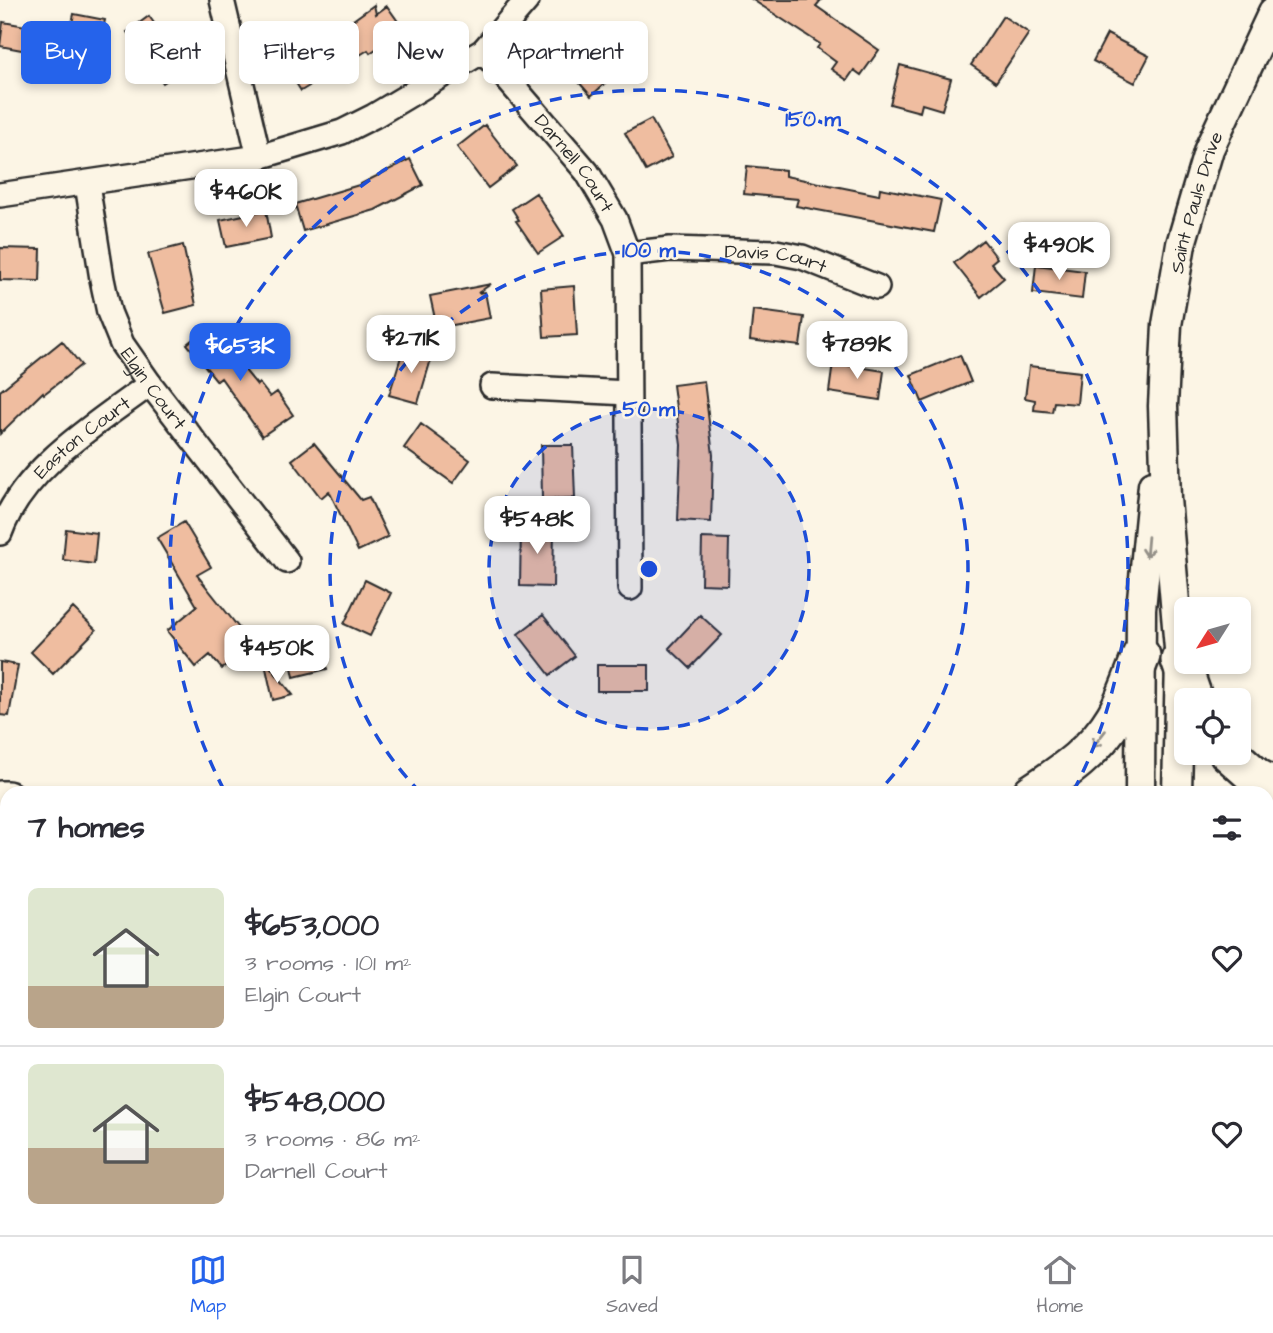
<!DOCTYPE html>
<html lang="en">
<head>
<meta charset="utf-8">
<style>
  :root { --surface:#fff; --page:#f2f2f3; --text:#2b2b33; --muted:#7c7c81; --line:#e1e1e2; --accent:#2563eb }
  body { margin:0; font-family:"Architects Daughter",sans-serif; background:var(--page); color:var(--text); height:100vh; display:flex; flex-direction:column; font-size:26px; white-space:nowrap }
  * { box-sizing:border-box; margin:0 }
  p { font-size:23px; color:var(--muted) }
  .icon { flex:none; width:38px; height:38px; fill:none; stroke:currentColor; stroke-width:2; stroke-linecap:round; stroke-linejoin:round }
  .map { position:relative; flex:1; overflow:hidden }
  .drawer { position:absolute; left:0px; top:786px; width:1274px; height:450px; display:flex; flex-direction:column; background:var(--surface); border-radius:21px 21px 0 0; box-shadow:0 4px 10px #0003 }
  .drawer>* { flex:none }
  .hud { position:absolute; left:21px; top:21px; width:700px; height:63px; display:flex; gap:14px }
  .needle { width:46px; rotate:233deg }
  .fabs { position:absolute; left:1174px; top:597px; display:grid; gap:14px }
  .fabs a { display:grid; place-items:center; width:77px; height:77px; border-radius:10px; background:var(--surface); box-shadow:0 4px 10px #0003; font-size:35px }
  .price { position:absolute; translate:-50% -60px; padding:0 16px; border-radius:14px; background:#fff; color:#222; font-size:23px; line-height:46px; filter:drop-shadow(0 2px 4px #0008) }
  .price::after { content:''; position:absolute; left:50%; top:42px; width:21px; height:16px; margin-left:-10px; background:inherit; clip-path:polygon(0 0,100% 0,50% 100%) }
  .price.active { background:var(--accent); color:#fff }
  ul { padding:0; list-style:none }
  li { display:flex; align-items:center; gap:21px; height:175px; padding:0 28px }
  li+li { border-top:2px solid var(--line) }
  li span { display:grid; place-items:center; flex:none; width:196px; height:140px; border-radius:10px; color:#555 }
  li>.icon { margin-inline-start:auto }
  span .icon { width:84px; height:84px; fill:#fffc; stroke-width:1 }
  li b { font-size:30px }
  h2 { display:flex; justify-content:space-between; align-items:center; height:84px; padding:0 28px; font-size:30px }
  .chip { padding:0 24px; border-radius:10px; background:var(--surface); box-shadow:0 4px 10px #0003; font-size:24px; line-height:63px }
  .chip.active { background:var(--accent); color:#fff }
  .tab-bar { display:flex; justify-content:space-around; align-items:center; height:98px; border-top:2px solid var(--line); background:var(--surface); font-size:19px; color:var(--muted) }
  .tab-bar a { display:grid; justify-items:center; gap:4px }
  .tab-bar .active { color:var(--accent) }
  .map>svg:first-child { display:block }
</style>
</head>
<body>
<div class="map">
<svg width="1273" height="1235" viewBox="0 0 1273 1235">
  <rect width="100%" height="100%" fill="#fcf5e5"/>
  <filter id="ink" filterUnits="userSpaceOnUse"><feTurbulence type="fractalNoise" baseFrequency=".0143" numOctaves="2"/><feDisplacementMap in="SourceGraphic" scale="14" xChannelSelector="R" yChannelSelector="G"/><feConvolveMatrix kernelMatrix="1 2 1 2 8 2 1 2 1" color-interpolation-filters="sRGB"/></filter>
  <g filter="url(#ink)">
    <path fill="#efbda0" stroke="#2b2b2b" stroke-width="2" d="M753 0H821L816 6 879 50 861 75 854 70 847 80 831 69 836 62 817 48 820 44Z
      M374 5 376 14 387 6 404 30 370 53 368 50 301 91 286 67 352 27 349 23Z
      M74 14 105 20 99 47 68 41Z
      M149 16 186 68 163 83 127 32Z
      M1003 16 1029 33 996 82 971 65Z
      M3 22 43 29 38 53 0 46Z
      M1107 34 1149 56 1135 83 1093 61Z
      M584 46 611 78 591 96 563 64Z
      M900 65 951 79 942 110 922 104 920 112 890 104Z
      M651 119 672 157 646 171 625 133Z
      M485 125 517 166 488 188 457 147Z
      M410 159 423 185 375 210 303 231 295 204 359 185Z
      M747 166 785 170V176L879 195 880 188 941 200 934 232 796 206 798 199 744 194Z
      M536 193 564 236 538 253 516 221 519 220 512 209Z
      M266 210 271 238 226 247 220 220Z
      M983 240 997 258 991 263 1004 278 981 297 954 263Z
      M183 245 196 305 165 313 148 254Z
      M0 248 41 249 40 281 0 280Z
      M1036 265 1085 271 1082 299 1033 293Z
      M491 284 478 293 485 292 490 318 437 328 430 296Z
      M574 286 577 335 544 337 541 289Z
      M753 310 804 317 800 346 750 340Z
      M209 326 257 385 259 383 270 397 277 392 293 415 262 436 221 378 217 381 187 344Z
      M62 341 81 365 44 394 43 392 0 434V391Z
      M404 347 432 356 418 403 389 395Z
      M960 355 971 382 922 402 911 375Z
      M833 363 884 371 880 400 829 392Z
      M1029 366 1080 372 1077 404 1054 402 1052 412 1034 410 1035 400 1025 398Z
      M704 381 713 455 711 522 678 520 681 445 673 385Z
      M421 424 470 460 453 483 404 448Z
      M314 443 361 500 369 497 388 537 358 551 329 491 321 498 292 460Z
      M541 445H573L575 498 542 499Z
      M184 522 211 567 197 575 254 647 230 666 229 664 222 669 210 655 196 667 167 631 197 606 157 538Z
      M521 526 554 527 553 587 520 586Z
      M66 529 97 533 94 564 63 560Z
      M702 538 729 539 728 585 701 584Z
      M365 580 391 593 370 636 344 624Z
      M73 608 96 630 53 674 31 652Z
      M543 615 575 656 550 675 518 634Z
      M700 615 722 635 690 668 669 648Z
      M320 636 327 669 294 677 287 643Z
      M264 659 293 695 273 700Z
      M0 662 18 665 9 716 0 715Z
      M597 665H649V691H597Z"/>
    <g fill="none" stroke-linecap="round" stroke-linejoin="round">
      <g stroke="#2b2b2b" stroke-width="28">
        <g id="minor">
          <path d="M222 0 259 157"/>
          <path id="s1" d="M483 51 587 172 615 219 628 254 630 588"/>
          <path id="s2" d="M87 184 102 279 109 312 122 344 150 384 287 561"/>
          <path d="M0 195 259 157 342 132 374 116 483 51 527 0"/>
          <path id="s3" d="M628 254 670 249 776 252 802 257 877 287"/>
          <path d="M492 386 628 393"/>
          <path id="s4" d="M0 533C23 468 96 424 150 384"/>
          <path d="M0 1080 7 1079"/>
          <path d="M0 1220 4 1235"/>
          <path d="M886 1228 889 1235"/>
        </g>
      </g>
      <g stroke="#2b2b2b" stroke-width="33">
        <g id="tertiary">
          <path d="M1140 793 1141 609 1153 485"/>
          <path id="s5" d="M1177 793 1180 660 1166 499 1163 406 1167 325 1181 244 1209 149 1273 12"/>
        </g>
      </g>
      <g stroke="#2b2b2b" stroke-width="42">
        <path id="primary" d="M1180 660 1194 700
          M1228 752 1256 777 1273 786
          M1032 793C1064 772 1095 751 1115 717 1126 698 1133 676 1141 656
          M0 800H7
          M0 865H7
          M1267 870H1273"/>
      </g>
      <use href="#minor" stroke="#fcf5e5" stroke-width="23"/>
      <use href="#tertiary" stroke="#fcf5e5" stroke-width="28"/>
      <use href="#primary" stroke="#fcf5e5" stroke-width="37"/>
    </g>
    <defs><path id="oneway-shaft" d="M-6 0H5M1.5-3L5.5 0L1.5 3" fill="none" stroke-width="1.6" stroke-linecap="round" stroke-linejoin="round" transform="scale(1.75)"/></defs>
    <g stroke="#949088">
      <use href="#oneway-shaft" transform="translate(1147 547) rotate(95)"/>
      <use href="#oneway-shaft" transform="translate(1099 739) rotate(128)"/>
    </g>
  </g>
  <circle cx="649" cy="569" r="160" fill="#1d4ed8" fill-opacity=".12"/>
  <g fill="none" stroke="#1d4ed8" stroke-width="3.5" stroke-dasharray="12 9">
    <circle cx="649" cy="569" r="160"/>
    <path d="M421 793A319 319 0 1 1 877 793"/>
    <path d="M224 790A479 479 0 1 1 1074 790"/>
  </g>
  <g text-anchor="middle" stroke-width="5" stroke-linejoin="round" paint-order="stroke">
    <g font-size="19" fill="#2b2b2b" stroke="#fcf5e5">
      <text dy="7" stroke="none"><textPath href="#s1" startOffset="145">Darnell Court</textPath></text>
      <text dy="7" stroke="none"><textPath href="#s5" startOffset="595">Saint Pauls Drive</textPath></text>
      <text dy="7" stroke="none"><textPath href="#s3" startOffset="149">Davis Court</textPath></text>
      <text dy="7" stroke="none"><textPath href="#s2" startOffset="219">Elgin Court</textPath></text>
      <text dy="7" stroke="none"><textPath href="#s4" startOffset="128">Easton Court</textPath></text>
    </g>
  </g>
  <circle cx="649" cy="569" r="10" fill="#1d4ed8" stroke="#fcf5e5" stroke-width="3.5"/>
  <g font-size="21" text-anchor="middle" font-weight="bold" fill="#1d4ed8" stroke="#fcf5e5" stroke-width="5" stroke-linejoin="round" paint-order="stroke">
    <text x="813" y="126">150 m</text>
    <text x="649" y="257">100 m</text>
    <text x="649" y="416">50 m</text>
  </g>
</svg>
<div class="fabs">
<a><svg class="needle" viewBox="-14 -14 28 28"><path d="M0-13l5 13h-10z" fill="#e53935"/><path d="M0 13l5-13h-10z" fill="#7c7c81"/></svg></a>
<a><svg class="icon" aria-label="locate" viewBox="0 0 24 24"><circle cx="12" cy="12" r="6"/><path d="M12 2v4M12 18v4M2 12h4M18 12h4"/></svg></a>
</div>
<b class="price" style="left:246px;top:229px">$460K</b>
<b class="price" style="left:1059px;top:282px">$490K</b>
<b class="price" style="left:411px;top:375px">$271K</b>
<b class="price" style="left:857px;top:381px">$789K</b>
<b class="price active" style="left:240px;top:383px">$653K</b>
<b class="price" style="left:537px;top:556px">$548K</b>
<b class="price" style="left:277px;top:685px">$450K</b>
<div class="hud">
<a class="chip active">Buy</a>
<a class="chip">Rent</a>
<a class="chip">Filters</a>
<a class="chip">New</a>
<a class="chip">Apartment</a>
</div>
<section class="drawer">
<h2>7 homes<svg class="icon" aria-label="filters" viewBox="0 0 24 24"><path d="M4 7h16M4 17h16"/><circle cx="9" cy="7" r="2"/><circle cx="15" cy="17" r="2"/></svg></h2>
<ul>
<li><span style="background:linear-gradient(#dfe7d0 70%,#b9a48a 0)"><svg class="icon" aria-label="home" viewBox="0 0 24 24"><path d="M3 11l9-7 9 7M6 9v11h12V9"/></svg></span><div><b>$653,000</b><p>3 rooms · 101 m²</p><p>Elgin Court</p></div><svg class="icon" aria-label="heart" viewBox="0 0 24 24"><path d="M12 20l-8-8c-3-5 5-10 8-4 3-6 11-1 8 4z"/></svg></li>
<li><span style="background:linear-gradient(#dfe7d0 60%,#b9a48a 0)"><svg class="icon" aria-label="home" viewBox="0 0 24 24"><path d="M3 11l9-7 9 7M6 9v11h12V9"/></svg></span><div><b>$548,000</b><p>3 rooms · 86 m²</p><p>Darnell Court</p></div><svg class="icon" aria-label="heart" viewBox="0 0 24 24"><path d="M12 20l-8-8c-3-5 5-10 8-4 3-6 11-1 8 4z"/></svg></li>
</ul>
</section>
</div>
<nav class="tab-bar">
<a class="active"><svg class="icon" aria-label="map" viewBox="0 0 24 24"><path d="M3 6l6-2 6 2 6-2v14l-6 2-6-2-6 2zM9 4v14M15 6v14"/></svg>Map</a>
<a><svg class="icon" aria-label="saved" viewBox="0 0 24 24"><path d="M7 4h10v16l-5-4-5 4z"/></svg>Saved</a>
<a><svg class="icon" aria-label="home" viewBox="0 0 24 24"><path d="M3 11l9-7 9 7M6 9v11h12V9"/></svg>Home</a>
</nav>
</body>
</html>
